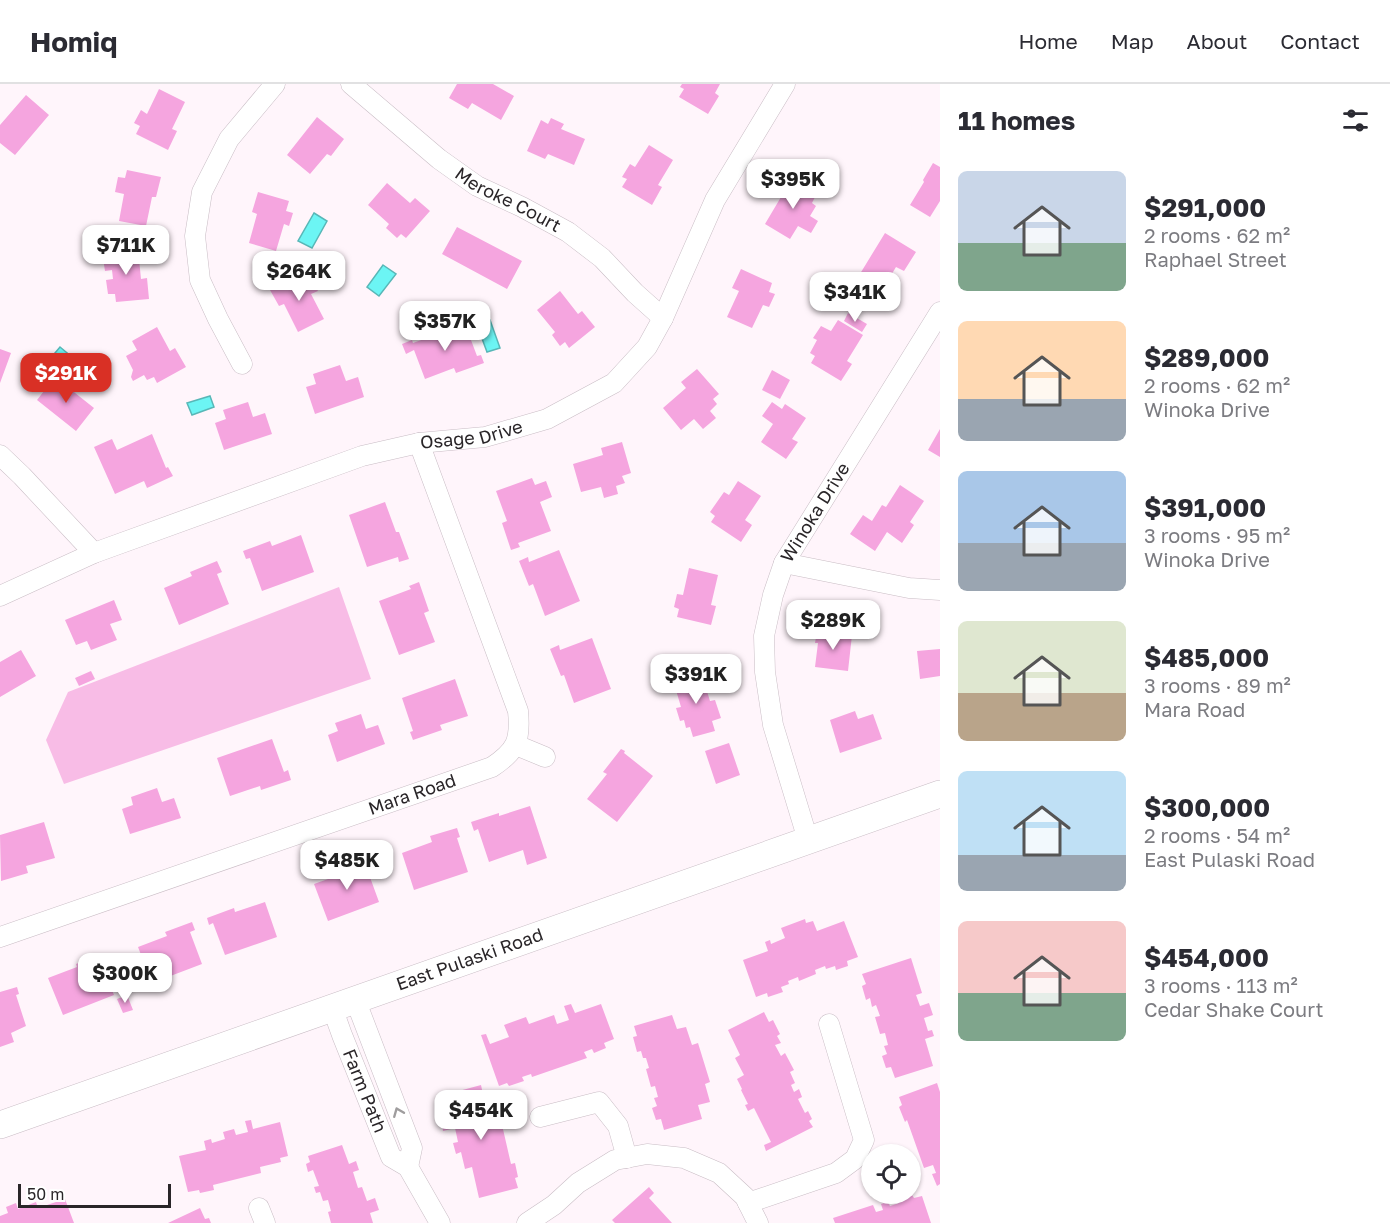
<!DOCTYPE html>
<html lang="en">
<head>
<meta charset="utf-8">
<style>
  :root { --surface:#fff; --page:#f2f2f3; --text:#2b2b33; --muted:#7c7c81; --line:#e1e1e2; --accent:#d93025 }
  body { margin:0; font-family:"Golos Text",sans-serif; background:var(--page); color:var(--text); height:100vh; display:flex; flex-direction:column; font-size:22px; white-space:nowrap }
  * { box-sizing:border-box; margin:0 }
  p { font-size:20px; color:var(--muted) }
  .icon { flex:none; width:33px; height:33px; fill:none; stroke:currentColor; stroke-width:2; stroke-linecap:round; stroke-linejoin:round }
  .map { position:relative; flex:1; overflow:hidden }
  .side { display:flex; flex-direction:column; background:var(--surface); width:450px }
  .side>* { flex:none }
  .tools { position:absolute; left:861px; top:1060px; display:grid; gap:12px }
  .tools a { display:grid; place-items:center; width:60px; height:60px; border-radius:50%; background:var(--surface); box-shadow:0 2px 4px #0004; font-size:30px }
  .scale { position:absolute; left:18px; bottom:15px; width:153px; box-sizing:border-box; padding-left:6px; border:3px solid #292528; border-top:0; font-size:16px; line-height:21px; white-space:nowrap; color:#292528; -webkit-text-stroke:4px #fff; paint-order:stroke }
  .price { position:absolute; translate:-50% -51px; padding:0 14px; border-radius:12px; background:#fff; color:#222; font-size:20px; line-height:39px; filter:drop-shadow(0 2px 3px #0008) }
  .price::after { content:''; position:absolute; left:50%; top:36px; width:18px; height:14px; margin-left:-9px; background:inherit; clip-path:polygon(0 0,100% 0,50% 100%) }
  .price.current { background:var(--accent); color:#fff }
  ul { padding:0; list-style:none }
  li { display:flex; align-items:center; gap:18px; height:150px; padding:0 18px }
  li span { display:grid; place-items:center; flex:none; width:168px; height:120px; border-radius:9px; color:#555 }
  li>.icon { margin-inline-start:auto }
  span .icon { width:72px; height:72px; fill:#fffc; stroke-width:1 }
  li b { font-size:26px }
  h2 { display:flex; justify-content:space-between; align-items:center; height:72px; padding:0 18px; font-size:26px }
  header { display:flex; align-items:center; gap:36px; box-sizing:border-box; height:84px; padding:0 30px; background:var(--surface); border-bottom:2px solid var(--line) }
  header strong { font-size:28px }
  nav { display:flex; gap:33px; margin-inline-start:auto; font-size:21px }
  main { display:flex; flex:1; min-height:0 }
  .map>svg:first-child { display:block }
</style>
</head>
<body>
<header>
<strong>Homiq</strong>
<nav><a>Home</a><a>Map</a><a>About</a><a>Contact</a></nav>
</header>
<main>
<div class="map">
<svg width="940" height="1139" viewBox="0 0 940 1139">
  <rect width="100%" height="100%" fill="#fff5fb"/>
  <path fill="#f8bce6" d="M339 503 371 595 64 700 46 656 68 608Z"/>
  <path fill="#6cf5f4" stroke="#58b7b7" stroke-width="1.5" d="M314 129 327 137 312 164 298 157Z
    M383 181 396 190 379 212 367 203Z
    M490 236 500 264 487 268 477 241Z
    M60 263 84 283 74 295 50 275Z
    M210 312 214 323 192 331 187 319Z"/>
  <path fill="#f5a5df" d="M457 0H493L514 12 501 36 472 19 468 25 449 14Z
    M682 0H720L715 9 719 12 708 30 679 13 684 5 680 3Z
    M159 5 185 18 172 45 177 47 168 66 136 50 140 42 134 39 141 26 147 30Z
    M26 11 49 31 15 71 0 59V41Z
    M317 33 344 55 331 72 327 70 310 90 287 71Z
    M551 34 564 40 561 45 585 55 574 81 548 70 545 75 527 67 541 36 548 40Z
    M649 61 673 76 658 101 662 103 652 121 622 103 627 95 622 93 630 80 635 83Z
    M933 79 940 83V117L930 133 910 121 924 98 923 96Z
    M127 86 161 93 156 113H152L146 142 119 137 124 110 115 108 118 93 125 94Z
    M786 94 816 111 812 119 816 122 810 132 818 137 811 149 798 142 790 155 765 140 781 113 776 110Z
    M387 99 410 119 415 114 430 127 406 154 401 150 397 154 386 144 389 140 368 121Z
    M258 108 289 117 286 127 293 129 289 142 284 140 276 167 249 159 257 130 252 128Z
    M457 143 522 177 507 205 442 170Z
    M885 149 916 168 904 187 896 183 884 203 886 205 878 216 868 210 863 218 842 206 849 195 855 198Z
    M138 165 141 195 147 194 149 215 116 218 115 210H108L106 196 113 195 112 186 105 187 103 174 110 173V168Z
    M263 177 266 185 259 188 256 179Z
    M741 185 772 199 769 208 775 210 769 223 763 221 752 244 727 233 739 207 732 204Z
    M301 190 306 199 312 196 318 207 311 210 324 235 298 248 284 220 279 222 270 206Z
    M560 207 578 230 582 227 595 243 569 264 565 258 560 262 552 251 555 248 537 226Z
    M848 229 867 240 862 248 844 237Z
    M838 236 863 251 847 277 852 280 841 297 811 279 815 272 810 269 817 256 813 254 821 242 831 247Z
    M465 240 477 272 481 271 484 279 456 289 454 284 425 295 414 266 406 270 402 260 412 256 413 259Z
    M157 243 170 267 175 264 186 283 157 299 154 293 147 296 144 291 133 297 131 293 133 286 126 272 137 266 132 257Z
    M0 265 11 269 0 299Z
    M340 281 346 297 358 293 364 313 315 330 306 303 316 300 313 290Z
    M697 285 719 310 713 315 717 320 710 327 716 334 703 345 694 335 681 346 663 324 686 304 681 298Z
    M772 286 790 296 780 315 762 306Z
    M55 293 94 324 76 347 37 316Z
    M248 318 253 333 265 329 272 350 224 366 215 339 226 335 223 326Z
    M772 318 782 325 785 320 806 334 792 355 798 358 786 375 761 358 773 340 762 332Z
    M940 345V373L928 366Z
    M152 350 166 384 168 383 173 392 147 404 144 397 115 410 94 363 112 355 117 366Z
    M622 358 631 389 622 392 625 399 616 402 618 410 604 414 601 403 581 408 573 380 603 371 601 364Z
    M532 394 535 401 546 397 552 413 540 418 551 447 518 459 520 463 511 466 502 439 507 437 496 407Z
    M738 397 761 412 745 436 752 441 741 458 711 438 715 432 710 428 724 408 729 411Z
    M900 401 924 417 910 438 914 441 902 459 887 448 875 467 850 450 863 431 872 437 882 421 886 423Z
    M385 418 396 448H399L409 475 399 478 398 473 367 483 349 431Z
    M301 451 314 488 262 507 250 474 246 475 243 467 270 457 272 462Z
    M559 466 580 517 545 532 533 500 529 502 519 477 528 473 529 478Z
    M217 477 222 488 217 490 229 520 179 541 164 504 192 492 190 488Z
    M689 484 718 491 711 521 716 522 711 541 677 533 679 525 674 523 677 510 683 511Z
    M419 498 429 527 424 529 435 558 399 571 379 517 411 505 409 502Z
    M114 516 122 536 110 540 117 556 91 566 87 557 76 561 65 536Z
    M817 547 852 551 848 587 815 583 818 559H815Z
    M592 554 611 605 574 619 564 591 561 592 550 565 559 561 560 566Z
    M940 565V592L920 595 917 567Z
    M21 566 36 592 0 613V578Z
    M91 587 95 595 79 602 75 594Z
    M701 588 710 617 715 616 721 634 712 637 715 647 693 653 690 643 686 644 684 636 680 637 676 624 681 623 673 596Z
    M455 595 468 632 440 641 442 646 413 656 410 648 413 647 402 614Z
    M855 627 858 635 873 630 882 655 840 669 830 636Z
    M361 630 366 645 378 641 385 660 337 678 328 651 338 647 335 639Z
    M272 655 284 688 288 686 291 696 261 706 260 702 230 712 217 674Z
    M729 659 740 691 716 700 705 667Z
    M621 665 625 667 624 669 653 692 617 738 587 715 607 690 603 688Z
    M157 704 162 718 174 714 181 734 130 750 122 725 133 721 131 713Z
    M530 722 547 774 527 781 523 766 489 778 478 745 474 747 471 738 499 729V732Z
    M44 738 55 774 26 782 28 789 1 797 0 751Z
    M457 744 460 753 457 754 468 788 414 806 402 769 432 758 430 752Z
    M369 775 372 784 367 785 379 818 328 837 314 800 342 790 341 785Z
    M265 818 277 853 225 871 213 839 209 841 207 834 234 824 235 828Z
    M805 835 806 839 813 837 817 847 844 837 858 873 847 877 848 882 836 886 835 882 826 885 825 882 815 886 816 890 799 897 798 893 788 897 789 900 781 903 783 908 768 913 767 909 756 913 743 876 768 867 765 858 770 856 771 860 785 854 781 844Z
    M192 838 195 846 190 848 202 880 152 899 138 863 167 852 165 848Z
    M104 870 107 880 102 882 114 911 63 931 48 894 77 883 76 880Z
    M911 874 922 909 916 911 920 922 929 919 933 931 924 934 928 947 932 946 934 952 925 955 933 982 895 994 891 983 886 984 882 972 887 970 884 962 888 961 885 949 880 950 875 933 880 932 876 921 872 923 870 914 866 916 862 902 866 900 862 890Z
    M17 903 19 910 16 911 26 942 11 949 14 958 0 963V908Z
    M127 911 133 926 123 929 117 915Z
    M571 920 575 929 601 920 614 955 604 959 606 964 594 969 592 965 584 968 587 974 532 993 531 990 522 993 524 997 509 1002 507 999 499 1002 481 951 486 950 490 960 509 953 504 941 526 933 529 940 554 931 557 940 569 936 564 922Z
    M764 928 769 938 773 936 780 950 777 952 781 959 775 961 781 972 785 969 794 986 790 988 795 999 791 1001 794 1008 799 1005 802 1013 798 1015 805 1029 808 1027 812 1035 809 1037 813 1043 766 1067 764 1061 771 1058 754 1024 748 1027 745 1021 748 1020 741 1006 742 1005 737 995 744 991 735 974 740 971 728 946Z
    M672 931 677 945 686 943 692 961 698 959 710 998 705 1000 710 1018 698 1021 702 1035 664 1046 661 1035 656 1036 652 1024 657 1022 654 1014 658 1013 655 1002 651 1003 646 985 649 984 646 974H643L641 967 637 968 633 953 637 952 634 942Z
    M937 999 940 1008V1100L937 1102 932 1090 936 1089 933 1081 924 1084 907 1036 905 1038 899 1023 902 1021 899 1013Z
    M481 1001 484 1015 489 1014 491 1026 489 1027 490 1034 500 1032 511 1080 515 1079 518 1093 515 1094 518 1104 479 1114 472 1083 465 1085 461 1068 456 1070 453 1059 458 1058 455 1044 443 1047 442 1040 450 1038 444 1011Z
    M251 1036 253 1045 280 1038 288 1072 280 1074 281 1078 260 1083 261 1089 213 1101 214 1106 200 1109 199 1106 188 1108 179 1072 206 1066 204 1057 211 1055 212 1059 225 1055 223 1048 234 1045 236 1051 248 1048 245 1037Z
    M342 1061 349 1080 356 1077 359 1086 353 1088 358 1104 362 1103 367 1117 375 1114 379 1126 370 1129 373 1139H331L328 1128 331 1127 328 1116 323 1117 320 1108 316 1109 314 1103 319 1102 313 1086 308 1088 306 1080 310 1078 308 1072Z
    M649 1103 654 1109 649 1114 672 1139H615L612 1136Z
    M912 1111 914 1114 922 1112 931 1139H835L833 1134 873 1121 876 1128 883 1126 881 1120 888 1118 890 1122 899 1119 898 1115Z
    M65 1115 74 1139H0V1132L8 1129 6 1123 16 1119 18 1125 36 1118 38 1124Z
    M200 1124 205 1135 209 1134 211 1139H168Z"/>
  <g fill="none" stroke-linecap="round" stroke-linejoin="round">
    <g stroke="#c9bdc5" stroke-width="21">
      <g id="minor">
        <path id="s1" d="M351 0 439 75 477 102 522 123 568 148 602 174 635 209 663 234"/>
        <path d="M242 280 218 235 200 196 195 152 202 108 229 55 275 0"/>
        <path d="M0 371 22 392 94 469"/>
        <path d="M784 479 909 504 940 506"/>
        <path id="s2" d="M0 512 94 469 362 372 419 359 485 353 547 335 614 299 647 263 663 234 715 116 785 0"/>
        <path d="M516 661 545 673"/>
        <path id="s3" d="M808 756 773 641 765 588 764 552 773 511 784 479 940 228"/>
        <path id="s4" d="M0 853 492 683C516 667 521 657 518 627L419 359"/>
        <path d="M355 915 412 1064 408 1083"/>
        <path id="s5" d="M332 923 342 951 391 1073 408 1083 440 1139"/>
        <path d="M540 1033 599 1018 618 1042 627 1074"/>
        <path d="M748 1119 836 1089 855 1075 864 1056 829 940"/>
        <path d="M259 1124 265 1139"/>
        <path d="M527 1139 554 1121 578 1099 615 1076 647 1070 684 1074 719 1089 745 1113 758 1139"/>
      </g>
    </g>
    <g stroke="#c9bdc5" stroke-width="28">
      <g id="secondary">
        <path id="s6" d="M0 1041 940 710"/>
      </g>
    </g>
    <use href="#minor" stroke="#fff" stroke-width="20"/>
    <use href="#secondary" stroke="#fff" stroke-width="27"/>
  </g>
  <defs><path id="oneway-chevron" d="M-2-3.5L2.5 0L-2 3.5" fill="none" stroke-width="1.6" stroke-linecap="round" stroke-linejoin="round" transform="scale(1.5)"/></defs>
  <use stroke="#9f9d9e" href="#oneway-chevron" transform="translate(398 1028) rotate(-112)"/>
  <g text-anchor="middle" stroke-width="4.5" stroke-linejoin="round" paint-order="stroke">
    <g font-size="18" fill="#292528" stroke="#fff">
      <text dy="6" stroke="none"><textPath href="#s1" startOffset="196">Meroke Court</textPath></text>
      <text dy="6" stroke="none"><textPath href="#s2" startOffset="500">Osage Drive</textPath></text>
      <text dy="6" stroke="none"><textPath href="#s3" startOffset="345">Winoka Drive</textPath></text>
      <text dy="6" stroke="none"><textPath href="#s4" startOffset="436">Mara Road</textPath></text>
      <text dy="6" stroke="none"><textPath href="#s6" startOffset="498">East Pulaski Road</textPath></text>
      <text dy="6" stroke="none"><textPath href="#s5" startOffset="90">Farm Path</textPath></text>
    </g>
  </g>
</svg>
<div class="tools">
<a><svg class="icon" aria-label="locate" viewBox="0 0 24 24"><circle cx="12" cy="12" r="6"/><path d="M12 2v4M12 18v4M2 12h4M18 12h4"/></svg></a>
</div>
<div class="scale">50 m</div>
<b class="price" style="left:793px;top:126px">$395K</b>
<b class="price" style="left:126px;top:192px">$711K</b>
<b class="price" style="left:299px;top:218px">$264K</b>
<b class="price" style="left:855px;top:239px">$341K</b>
<b class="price" style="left:445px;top:268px">$357K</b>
<b class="price current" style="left:66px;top:320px">$291K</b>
<b class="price" style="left:833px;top:567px">$289K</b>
<b class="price" style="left:696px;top:621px">$391K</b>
<b class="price" style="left:347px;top:807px">$485K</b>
<b class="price" style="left:125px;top:920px">$300K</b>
<b class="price" style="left:481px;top:1057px">$454K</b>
</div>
<section class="side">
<h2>11 homes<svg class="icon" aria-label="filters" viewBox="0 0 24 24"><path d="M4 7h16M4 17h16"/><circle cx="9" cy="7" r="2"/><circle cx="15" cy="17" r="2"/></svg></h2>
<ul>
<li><span style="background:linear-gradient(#c9d6e8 60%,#7fa58c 0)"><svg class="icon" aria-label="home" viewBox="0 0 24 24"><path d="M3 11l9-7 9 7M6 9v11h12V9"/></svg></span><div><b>$291,000</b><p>2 rooms · 62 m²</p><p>Raphael Street</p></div></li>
<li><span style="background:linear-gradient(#ffd9b3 65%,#9aa5b1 0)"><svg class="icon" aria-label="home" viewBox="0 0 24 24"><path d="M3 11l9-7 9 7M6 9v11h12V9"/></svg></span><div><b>$289,000</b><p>2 rooms · 62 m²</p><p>Winoka Drive</p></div></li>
<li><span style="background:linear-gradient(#a9c7e8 60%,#9aa5b1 0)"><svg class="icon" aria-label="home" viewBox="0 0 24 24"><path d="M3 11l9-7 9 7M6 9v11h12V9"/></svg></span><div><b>$391,000</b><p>3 rooms · 95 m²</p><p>Winoka Drive</p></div></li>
<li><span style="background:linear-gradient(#dfe7d0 60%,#b9a48a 0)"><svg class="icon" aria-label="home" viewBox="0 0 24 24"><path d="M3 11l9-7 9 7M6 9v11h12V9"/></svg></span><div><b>$485,000</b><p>3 rooms · 89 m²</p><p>Mara Road</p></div></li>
<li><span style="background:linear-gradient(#bfe0f5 70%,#9aa5b1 0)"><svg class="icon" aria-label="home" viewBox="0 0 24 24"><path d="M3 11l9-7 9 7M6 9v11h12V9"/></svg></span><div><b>$300,000</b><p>2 rooms · 54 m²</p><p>East Pulaski Road</p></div></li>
<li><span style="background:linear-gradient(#f6c9c9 60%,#7fa58c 0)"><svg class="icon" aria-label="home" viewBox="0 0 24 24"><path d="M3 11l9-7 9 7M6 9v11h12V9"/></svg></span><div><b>$454,000</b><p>3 rooms · 113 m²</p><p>Cedar Shake Court</p></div></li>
</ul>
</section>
</main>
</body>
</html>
